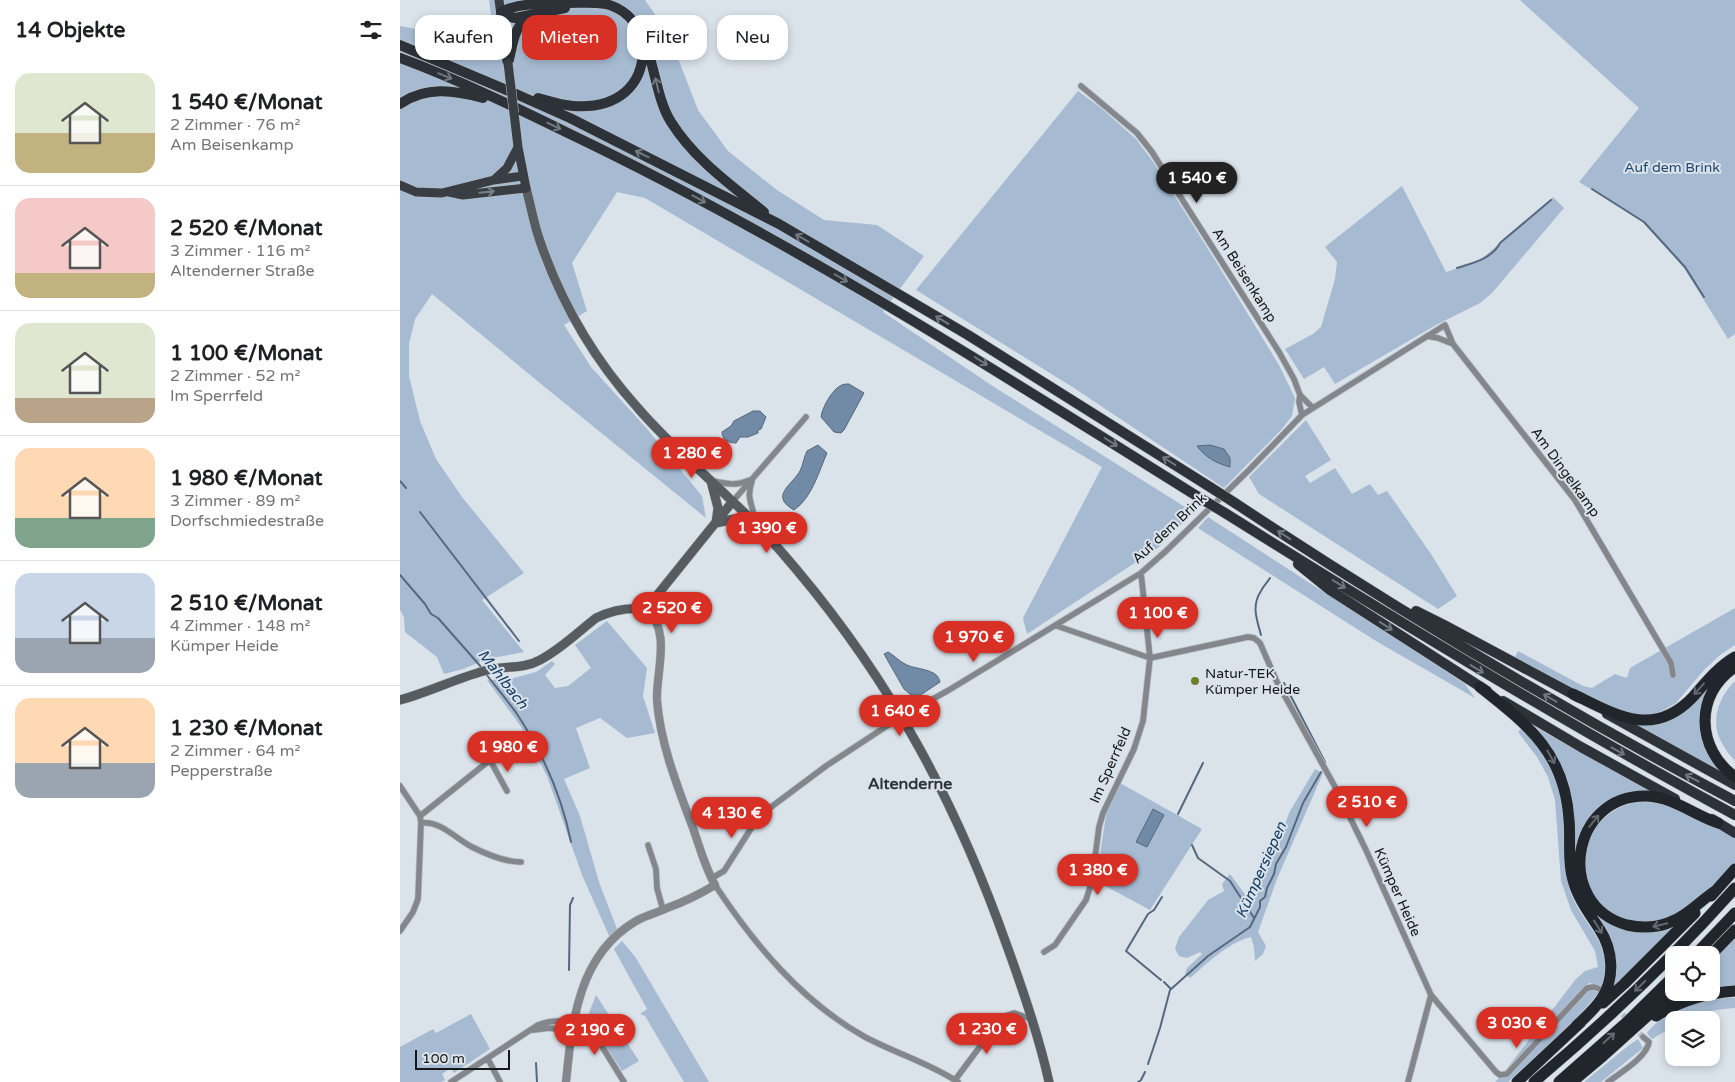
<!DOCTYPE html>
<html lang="de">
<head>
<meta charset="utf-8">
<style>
  :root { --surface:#fff; --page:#f2f2f2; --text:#202124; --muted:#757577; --line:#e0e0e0; --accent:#d93025 }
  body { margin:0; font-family:"Varela Round",sans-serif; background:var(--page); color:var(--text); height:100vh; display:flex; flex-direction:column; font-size:19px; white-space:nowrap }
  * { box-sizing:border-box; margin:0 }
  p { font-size:16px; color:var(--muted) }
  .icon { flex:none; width:28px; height:28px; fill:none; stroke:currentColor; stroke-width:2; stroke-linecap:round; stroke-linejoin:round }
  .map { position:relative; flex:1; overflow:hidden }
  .sheet { display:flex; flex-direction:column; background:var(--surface); width:400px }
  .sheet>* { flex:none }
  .hud { position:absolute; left:15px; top:15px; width:475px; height:45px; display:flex; gap:10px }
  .fabs { position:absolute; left:1265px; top:946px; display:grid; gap:10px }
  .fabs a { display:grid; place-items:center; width:55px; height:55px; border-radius:10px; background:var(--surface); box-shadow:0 2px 8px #0003; font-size:25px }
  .scale { position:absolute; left:15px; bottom:12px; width:95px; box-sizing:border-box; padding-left:5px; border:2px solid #16181b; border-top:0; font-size:14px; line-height:18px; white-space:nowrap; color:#16181b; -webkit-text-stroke:4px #dae2ea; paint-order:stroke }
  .price { position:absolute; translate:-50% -42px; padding:0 11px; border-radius:18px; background:var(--accent); color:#fff; font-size:16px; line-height:32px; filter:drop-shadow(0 1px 2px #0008) }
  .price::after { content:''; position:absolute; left:50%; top:30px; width:15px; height:11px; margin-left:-8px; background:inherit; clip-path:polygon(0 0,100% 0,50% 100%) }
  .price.current { background:#222; color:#fff }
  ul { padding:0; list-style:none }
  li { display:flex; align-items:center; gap:15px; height:125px; padding:0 15px }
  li+li { border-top:1px solid var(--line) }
  li span { display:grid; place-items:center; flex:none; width:140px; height:100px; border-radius:15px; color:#555 }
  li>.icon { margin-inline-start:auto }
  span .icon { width:60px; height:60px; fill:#fffc; stroke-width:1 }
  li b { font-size:21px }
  h2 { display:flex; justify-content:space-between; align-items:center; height:60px; padding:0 15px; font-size:21px }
  .tag { padding:0 18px; border-radius:15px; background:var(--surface); box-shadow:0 2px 8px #0003; font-size:18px; line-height:45px }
  .tag.current { background:var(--accent); color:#fff }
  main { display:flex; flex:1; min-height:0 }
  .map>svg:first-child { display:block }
</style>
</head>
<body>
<main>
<section class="sheet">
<h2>14 Objekte<svg class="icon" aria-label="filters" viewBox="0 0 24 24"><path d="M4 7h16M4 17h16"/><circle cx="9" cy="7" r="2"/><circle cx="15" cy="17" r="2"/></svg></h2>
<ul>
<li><span style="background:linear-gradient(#dfe7d0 60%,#c2b280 0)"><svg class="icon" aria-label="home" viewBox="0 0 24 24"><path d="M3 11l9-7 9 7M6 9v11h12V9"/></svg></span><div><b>1 540 €/Monat</b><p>2 Zimmer · 76 m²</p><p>Am Beisenkamp</p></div></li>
<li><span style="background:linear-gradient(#f6c9c9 75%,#c2b280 0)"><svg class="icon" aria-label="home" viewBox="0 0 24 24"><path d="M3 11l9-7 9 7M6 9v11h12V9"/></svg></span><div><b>2 520 €/Monat</b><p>3 Zimmer · 116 m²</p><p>Altenderner Straße</p></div></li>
<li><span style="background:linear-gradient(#dfe7d0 75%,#b9a48a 0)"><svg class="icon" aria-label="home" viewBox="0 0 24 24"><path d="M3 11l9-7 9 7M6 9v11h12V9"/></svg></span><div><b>1 100 €/Monat</b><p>2 Zimmer · 52 m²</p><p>Im Sperrfeld</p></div></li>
<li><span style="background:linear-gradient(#ffd9b3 70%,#7fa58c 0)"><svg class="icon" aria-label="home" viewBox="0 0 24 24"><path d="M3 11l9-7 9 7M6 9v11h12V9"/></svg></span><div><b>1 980 €/Monat</b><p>3 Zimmer · 89 m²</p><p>Dorfschmiedestraße</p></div></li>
<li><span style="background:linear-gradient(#c9d6e8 65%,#9aa5b1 0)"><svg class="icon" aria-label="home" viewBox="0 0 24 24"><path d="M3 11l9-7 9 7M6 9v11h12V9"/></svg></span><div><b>2 510 €/Monat</b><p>4 Zimmer · 148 m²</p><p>Kümper Heide</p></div></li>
<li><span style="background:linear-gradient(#ffd9b3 65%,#9aa5b1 0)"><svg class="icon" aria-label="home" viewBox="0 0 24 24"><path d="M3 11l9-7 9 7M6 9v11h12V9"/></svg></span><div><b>1 230 €/Monat</b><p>2 Zimmer · 64 m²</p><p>Pepperstraße</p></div></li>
</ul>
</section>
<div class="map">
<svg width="1335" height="1082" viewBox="0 0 1335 1082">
  <rect width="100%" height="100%" fill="#dae2ea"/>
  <path fill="#a6bbd2" d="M89 0H245L269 35 298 110 328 151 377 190 424 220 477 225 524 256 483 312 594 387 793 512 759 547 627 634 623 618 702 467 245 198 217 192 172 263 187 311 164 325 191 367 248 430 302 496 306 518 146 388 32 294 15 319 9 344V376L20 421 36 459 62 497 124 573 82 600 124 652 87 659 63 669 44 674 37 657 5 632 4 617 0 610V26L81 41 93 29Z
    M1120 0H1335V334L1328 339 1284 268 1242 221 1179 182 1239 108Z
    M678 91 701 108 736 139 754 163 818 265 879 365 895 398 892 416 882 429 824 488 674 388 516 290Z
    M1002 186 1046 272 1078 262 1153 197 1164 208 1092 293 1080 303 1036 325 935 384 924 367 904 379 885 349 913 334 921 327 935 279 937 262 925 247Z
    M906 420 931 460 905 476 910 483 935 468 952 494 970 484 978 495 987 491 1031 554 1057 596 1038 609 859 494 849 477Z
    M808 517 1064 683 1075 698 976 641 798 528Z
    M1335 608V645L1320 655 1304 670 1276 703 1262 711 1245 716 1214 710 1115 657 1118 651 1183 686 1192 688 1215 674 1227 678 1230 668Z
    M207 621 247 668 243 696 255 733 227 738 200 718 176 728 190 768 164 779 180 816 199 882 217 929 210 938 182 875 147 776 122 728 87 680 110 679 136 672 152 661 155 664 145 675 155 688 168 686 191 668 175 645Z
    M1318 674 1302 712 1320 771 1237 726C1280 726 1292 704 1318 674Z
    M1335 681V761C1331 756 1326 751 1323 745 1309 723 1318 698 1335 681Z
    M1130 724 1250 791 1197 811 1176 867 1206 919 1278 924 1212 990 1214 968 1177 880 1172 808Z
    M1123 727C1149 760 1162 785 1165 827 1166 848 1164 868 1169 888 1181 927 1215 939 1202 986L1189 983 1183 988 1108 1070 1105 1071 1176 979 1185 971 1198 967 1195 951 1171 910 1161 881 1155 800 1148 777 1137 757 1118 732Z
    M915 769 923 773 877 879 858 932 866 946 863 954 855 961 854 947 851 937C827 943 808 963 790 978L785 974 787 968 802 954 800 952 787 958 779 956 775 949 779 937 808 900 824 891 822 884 830 874 852 904 867 862 878 845 889 813Z
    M720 783 802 829 750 910 696 881 707 809Z
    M1245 801C1279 805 1306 823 1335 838V863C1318 881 1300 900 1278 913 1266 921 1252 923 1238 922 1164 912 1168 808 1245 801Z
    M1335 938V989L1311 991V962Z
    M222 941 236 958 309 1082H284L245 1016 240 1014 247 1009 214 949Z
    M1191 990 1199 992 1179 1016 1108 1082H1095L1099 1078 1107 1077 1117 1068 1187 991Z
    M196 995 239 1061 222 1071 187 1018Z
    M1327 998H1335V1008C1324 1009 1313 1010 1302 1013 1289 1017 1289 1020 1274 1020V1026L1252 1039 1247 1033C1264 1010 1300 1001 1327 998Z
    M71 1014 90 1049 54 1073 51 1068 42 1074 45 1080 41 1082H0V1047L33 1029 36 1033Z
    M1238 1039 1243 1048 1201 1082H1184L1228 1046Z"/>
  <path fill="#718ba7" stroke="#56687d" d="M449 384 464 393 444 430 441 433 434 432 421 417C422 408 432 390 440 386 443 384 446 384 449 384Z
    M353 411H360L366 417 361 429 358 430V433L348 437H340L336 443C329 443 322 440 322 432L331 426 334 421Z
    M418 445 427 453C419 471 412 498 394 510 369 496 392 485 400 471 403 465 404 457 407 451Z
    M810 445 824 449 830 458V467C816 463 806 458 797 446Z
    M488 652C494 655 499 661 505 664 515 670 538 668 540 682L519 696 511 695 504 689 484 654Z
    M753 809 764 815 747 847 736 842Z"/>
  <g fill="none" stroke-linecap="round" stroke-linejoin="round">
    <path stroke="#56687d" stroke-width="2" d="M1192 189 1244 222 1285 267 1304 297
      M1057 268C1072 263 1092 259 1100 243L1151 200
      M0 481 6 488
      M20 512 119 641
      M0 575 25 604 31 614 38 618 82 668
      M861 635C857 620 851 606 861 591 863 586 867 583 870 578
      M86 674C96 687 107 700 117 714 142 752 162 797 171 842
      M884 683 925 762
      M778 814 803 763
      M792 845 798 858 830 881 854 918
      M169 970 170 905 173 898
      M761 980 726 951 748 914 754 910 762 897
      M764 982 771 989
      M136 1063 137 1082
      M748 1064 760 1028 770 990 808 956 850 927 860 907V901L865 897 867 888 874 874 876 864 886 847 903 803 921 772
      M738 1082 741 1080 745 1072"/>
    <path stroke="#b3bac1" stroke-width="5.5" stroke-dasharray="5.5 3" stroke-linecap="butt" d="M1217 1008 1243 1037"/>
    <g stroke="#b7bec5" stroke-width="7">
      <path id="minor" d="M681 86 737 133 752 152 879 352 894 379 900 395 913 408
        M1027 336 1038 338 1053 344
        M900 395 899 402 902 415
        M313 481C327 484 337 486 350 480
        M352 481C345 502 355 505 354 522
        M333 501 406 417
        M657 626 750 658 848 637 854 638 860 643 877 682 934 785 966 850 1031 995 1096 1072 1100 1075 1107 1074 1187 988 1194 987 1200 989
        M100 752 90 760 107 791
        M0 786 20 816 21 823 18 899 13 912 0 931
        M20 816 90 760
        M21 823C40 820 56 839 72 847 86 854 105 862 121 862
        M248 845 256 869 257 888 263 910
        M312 878 324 871 359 816 426 766 502 716 549 690 741 573 766 551 849 470 902 415 1045 325 1053 344 1175 500 1271 663 1273 675
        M315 885C354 944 402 1002 465 1037 495 1053 529 1063 558 1082
        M644 952 655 945 686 900 692 881 699 827 703 813 734 749 743 721 750 658 741 573
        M175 1019 186 1025 193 1032 224 1082
        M133 1030 149 1028 172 1031
        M88 1059 100 1082
        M555 1080 602 1017 614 1013 631 1019
        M51 1082 138 1025C150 1020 161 1020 174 1022
        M1008 1082 1031 995
        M1208 1082C1220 1073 1247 1057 1249 1042L1243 1037"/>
    </g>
    <g stroke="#b7bec5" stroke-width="9">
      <path id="tertiary" d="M166 1082C172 1022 178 955 236 921 246 915 257 913 267 908 284 902 300 894 315 885 305 867 300 848 293 828 278 788 260 743 257 700 256 670 272 631 246 609"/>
    </g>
    <g stroke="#b7bec5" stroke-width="10">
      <path id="secondary" d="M126 188C131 206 134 226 141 244 162 304 194 359 237 407 265 440 299 469 331 500 354 521 376 545 396 569 493 684 557 805 607 946 623 990 639 1036 649 1082
        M311 481 318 508 316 523
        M316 523 334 519 354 522
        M0 700C29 692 55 679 84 671 103 665 122 670 140 660 161 649 178 632 196 618 212 610 228 607 246 609L333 501"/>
    </g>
    <g stroke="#b7bec5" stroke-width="10">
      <path id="primary" d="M99 0 107 62
        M95 179 107 168 118 147
        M0 185 16 192 42 193 94 180 123 176
        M49 192 63 195 126 188 118 147 114 113"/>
    </g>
    <g stroke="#b7bec5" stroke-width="11">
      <path id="trunk" d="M101 12C117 3 149 3 168 3 181 3 194 2 206 4 257 17 248 86 271 122 295 160 331 185 364 212
        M101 12 110 17 115 18 165 8
        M0 45 116 94 170 118 379 224 568 335 810 487
        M0 58C59 80 115 107 172 135 391 240 595 370 800 498
        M108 63C113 46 113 26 130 16
        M138 98C149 101 161 105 173 106 215 109 245 88 243 44
        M0 104C25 86 54 90 83 98
        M835 503C997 610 1164 710 1335 801
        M825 513C993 618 1161 721 1335 815
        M898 564 930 590 1087 691
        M1016 611 1044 625 1180 698
        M1103 701 1181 747 1275 799
        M1207 714 1335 785
        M1312 819 1335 833"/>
    </g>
    <g stroke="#b7bec5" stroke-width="12">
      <path id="motorway" d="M1335 667C1294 694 1296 749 1335 777
        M1080 687C1128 725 1165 753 1169 820 1171 839 1167 861 1173 880 1178 899 1190 914 1200 930 1213 950 1215 978 1202 998 1195 1009 1185 1018 1176 1026
        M1173 694C1216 715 1253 739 1293 697 1306 682 1318 667 1335 657
        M1315 891C1299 902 1287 916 1268 923 1255 928 1241 928 1227 925 1154 905 1170 794 1247 796 1273 797 1294 815 1318 823
        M1311 896 1335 869
        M1295 955 1335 913
        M1311 955 1335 930
        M1203 1003 1224 984 1295 913
        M1256 1016C1280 1001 1306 993 1335 991
        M1117 1082 1181 1022
        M1134 1082C1205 1022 1273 958 1335 888
        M1159 1082 1226 1023 1274 976
        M1172 1082 1203 1056 1274 992"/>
    </g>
    <use href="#minor" stroke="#83868a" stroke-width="5.5"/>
    <use href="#tertiary" stroke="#83868a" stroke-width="8"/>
    <use href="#secondary" stroke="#575c60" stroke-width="9"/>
    <use href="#primary" stroke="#393e44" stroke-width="9"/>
    <use href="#trunk" stroke="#2c3238" stroke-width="10"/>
    <use href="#motorway" stroke="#20262c" stroke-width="11"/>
    <g stroke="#b7bec5" stroke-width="10" stroke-linecap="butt">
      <path id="primary-bridge" d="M108 63 114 113"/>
    </g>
    <g stroke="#b7bec5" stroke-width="11" stroke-linecap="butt">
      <path id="trunk-bridge" d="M810 487 835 503
        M800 498 825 513"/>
    </g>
    <use href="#primary-bridge" stroke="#393e44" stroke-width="9"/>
    <use href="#trunk-bridge" stroke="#2c3238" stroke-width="10"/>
  </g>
  <defs><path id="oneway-shaft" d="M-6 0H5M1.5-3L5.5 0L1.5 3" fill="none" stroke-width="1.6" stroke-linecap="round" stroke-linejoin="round" transform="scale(1.25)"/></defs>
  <g stroke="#72787f">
    <use href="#oneway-shaft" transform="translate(45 76) rotate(22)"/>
    <use href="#oneway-shaft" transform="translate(257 85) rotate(-104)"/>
    <use href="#oneway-shaft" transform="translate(154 126) rotate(26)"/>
    <use href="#oneway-shaft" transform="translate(242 154) rotate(-154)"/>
    <use href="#oneway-shaft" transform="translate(299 199) rotate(28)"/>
    <use href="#oneway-shaft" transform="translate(402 238) rotate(-150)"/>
    <use href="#oneway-shaft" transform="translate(441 278) rotate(30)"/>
    <use href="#oneway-shaft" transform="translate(542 320) rotate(-149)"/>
    <use href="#oneway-shaft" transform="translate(581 361) rotate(32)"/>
    <use href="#oneway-shaft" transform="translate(711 442) rotate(32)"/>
    <use href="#oneway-shaft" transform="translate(769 461) rotate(-148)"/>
    <use href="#oneway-shaft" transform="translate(884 535) rotate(-147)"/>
    <use href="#oneway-shaft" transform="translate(939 584) rotate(32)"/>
    <use href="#oneway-shaft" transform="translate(986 626) rotate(33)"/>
    <use href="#oneway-shaft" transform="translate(1077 669) rotate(31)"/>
    <use href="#oneway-shaft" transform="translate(1150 698) rotate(-150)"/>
    <use href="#oneway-shaft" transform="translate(1218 751) rotate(29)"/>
    <use href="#oneway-shaft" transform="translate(1292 778) rotate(-152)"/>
  </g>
  <use stroke="#798086" href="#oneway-shaft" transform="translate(87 192) rotate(-6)"/>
  <g stroke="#61686e">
    <use href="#oneway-shaft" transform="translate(1299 689) rotate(132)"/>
    <use href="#oneway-shaft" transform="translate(1151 757) rotate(61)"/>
    <use href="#oneway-shaft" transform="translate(1194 821) rotate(-51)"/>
    <use href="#oneway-shaft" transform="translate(1260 925) rotate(167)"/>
    <use href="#oneway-shaft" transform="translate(1198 927) rotate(58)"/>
    <use href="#oneway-shaft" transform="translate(1240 986) rotate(135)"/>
    <use href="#oneway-shaft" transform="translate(1209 1038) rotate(-42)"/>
  </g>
  <circle fill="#707e2b" stroke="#dae2ea" stroke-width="2" cx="795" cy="681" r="5"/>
  <g text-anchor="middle" stroke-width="4" stroke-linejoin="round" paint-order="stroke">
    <g font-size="14" fill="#1f476f" stroke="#dae2ea">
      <text x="1272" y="172">Auf dem Brink</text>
    </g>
    <g font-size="14" fill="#16181b" stroke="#dae2ea">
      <text transform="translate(845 275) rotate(58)" y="5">Am Beisenkamp</text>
      <text transform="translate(1166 472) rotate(54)" y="5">Am Dingelkamp</text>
      <text transform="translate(769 528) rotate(-43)" y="5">Auf dem Brink</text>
      <text transform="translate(710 765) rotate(-66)" y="5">Im Sperrfeld</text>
      <text transform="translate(998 892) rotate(66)" y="5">Kümper Heide</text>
    </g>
    <g font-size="14" fill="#16181b" stroke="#dae2ea" text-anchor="start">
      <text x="805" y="678">Natur-TEK<tspan x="805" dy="16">Kümper Heide</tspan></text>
    </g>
    <g font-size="15" font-style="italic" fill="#163f66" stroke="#dae2ea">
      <text transform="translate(103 679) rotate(52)" y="5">Mahlbach</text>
      <text transform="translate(861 870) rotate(-66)" y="5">Kümpersiepen</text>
    </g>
    <g font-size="16" font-weight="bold" fill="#2e343a" stroke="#dae2ea">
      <text x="510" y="789">Altenderne</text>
    </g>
  </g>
</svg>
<div class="fabs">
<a><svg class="icon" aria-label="locate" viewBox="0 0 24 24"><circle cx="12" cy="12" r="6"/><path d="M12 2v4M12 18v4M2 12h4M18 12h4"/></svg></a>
<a><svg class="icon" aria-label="layers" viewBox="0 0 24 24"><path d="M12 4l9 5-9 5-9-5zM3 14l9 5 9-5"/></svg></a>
</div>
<div class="scale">100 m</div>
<b class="price current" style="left:797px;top:204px">1 540 €</b>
<b class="price" style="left:292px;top:479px">1 280 €</b>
<b class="price" style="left:367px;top:554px">1 390 €</b>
<b class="price" style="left:272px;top:634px">2 520 €</b>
<b class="price" style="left:758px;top:639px">1 100 €</b>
<b class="price" style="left:574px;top:663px">1 970 €</b>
<b class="price" style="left:500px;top:737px">1 640 €</b>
<b class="price" style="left:108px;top:773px">1 980 €</b>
<b class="price" style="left:967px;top:828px">2 510 €</b>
<b class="price" style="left:332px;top:839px">4 130 €</b>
<b class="price" style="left:698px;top:896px">1 380 €</b>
<b class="price" style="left:1117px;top:1049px">3 030 €</b>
<b class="price" style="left:587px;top:1055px">1 230 €</b>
<b class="price" style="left:195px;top:1056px">2 190 €</b>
<div class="hud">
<a class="tag">Kaufen</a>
<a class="tag current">Mieten</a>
<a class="tag">Filter</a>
<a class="tag">Neu</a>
</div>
</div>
</main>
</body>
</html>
